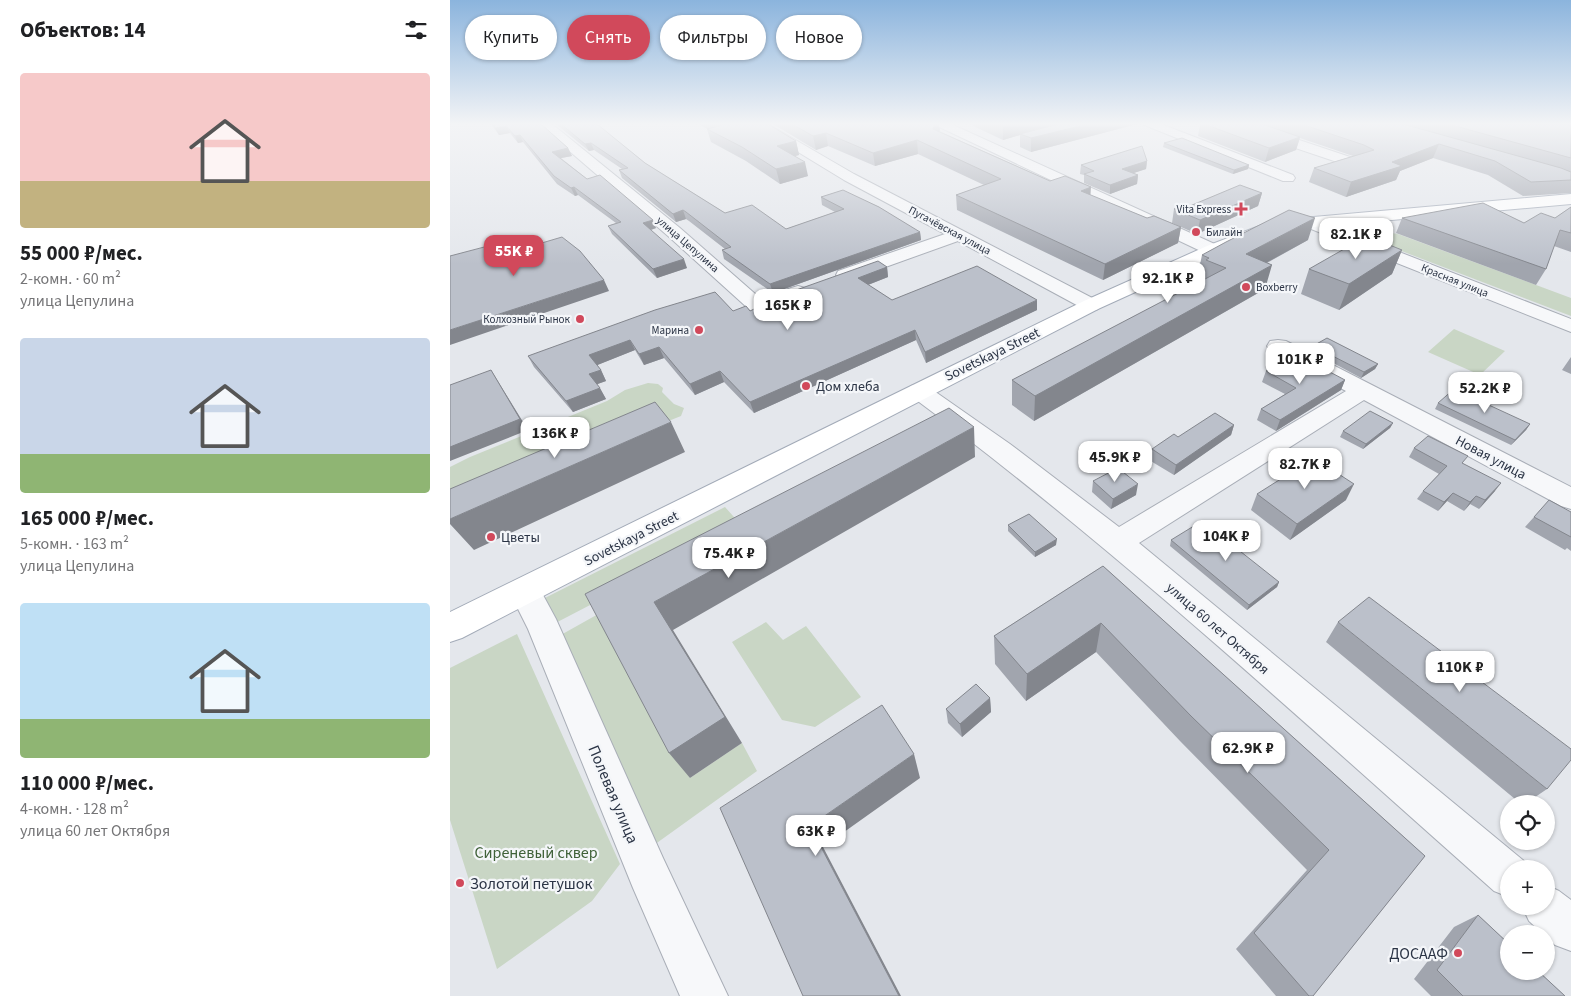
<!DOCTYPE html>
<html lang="ru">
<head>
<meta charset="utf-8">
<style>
  :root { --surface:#fff; --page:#f6f6f6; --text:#202124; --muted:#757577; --accent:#d1495b }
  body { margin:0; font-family:"Source Sans 3",sans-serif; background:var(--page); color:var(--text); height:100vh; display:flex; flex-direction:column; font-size:19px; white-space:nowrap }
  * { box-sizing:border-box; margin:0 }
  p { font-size:16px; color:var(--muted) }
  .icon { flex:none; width:28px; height:28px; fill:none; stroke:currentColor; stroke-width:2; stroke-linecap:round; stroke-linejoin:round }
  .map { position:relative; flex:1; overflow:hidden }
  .drawer { display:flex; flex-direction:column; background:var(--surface); width:450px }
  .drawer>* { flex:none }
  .hud { position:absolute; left:15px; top:15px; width:475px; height:45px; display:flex; gap:10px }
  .fabs { position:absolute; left:1050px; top:795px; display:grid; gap:10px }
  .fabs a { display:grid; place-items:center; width:55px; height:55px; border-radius:50%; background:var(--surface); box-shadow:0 1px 4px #0004; font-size:25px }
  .price { position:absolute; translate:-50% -42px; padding:0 11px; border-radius:10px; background:#fff; color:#222; font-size:16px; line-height:32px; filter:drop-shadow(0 1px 2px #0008) }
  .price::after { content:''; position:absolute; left:50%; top:30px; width:15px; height:11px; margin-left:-8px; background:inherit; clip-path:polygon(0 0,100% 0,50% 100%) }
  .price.current { background:var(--accent); color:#fff }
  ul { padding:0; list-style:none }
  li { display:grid; align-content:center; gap:10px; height:265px; padding:0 20px }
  li span { display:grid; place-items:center; height:155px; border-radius:5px; color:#555 }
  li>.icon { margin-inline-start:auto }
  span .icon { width:90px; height:90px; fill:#fffc; stroke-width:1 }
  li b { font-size:21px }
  h2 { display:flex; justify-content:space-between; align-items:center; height:60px; padding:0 20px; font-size:21px }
  .pill { padding:0 18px; border-radius:22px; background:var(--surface); box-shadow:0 1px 4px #0004; font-size:18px; line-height:45px }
  .pill.current { background:var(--accent); color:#fff }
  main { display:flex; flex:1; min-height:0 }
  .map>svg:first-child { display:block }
</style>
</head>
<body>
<main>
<section class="drawer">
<h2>Объектов: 14<svg class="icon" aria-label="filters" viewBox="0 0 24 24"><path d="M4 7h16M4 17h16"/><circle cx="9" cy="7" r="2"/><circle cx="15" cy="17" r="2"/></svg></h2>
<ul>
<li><span style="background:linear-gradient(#f6c9c9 70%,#c2b280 0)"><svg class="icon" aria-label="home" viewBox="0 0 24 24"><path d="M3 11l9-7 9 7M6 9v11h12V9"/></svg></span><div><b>55 000 ₽/мес.</b><p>2-комн. · 60 m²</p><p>улица Цепулина</p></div></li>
<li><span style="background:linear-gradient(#c9d6e8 75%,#8fb573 0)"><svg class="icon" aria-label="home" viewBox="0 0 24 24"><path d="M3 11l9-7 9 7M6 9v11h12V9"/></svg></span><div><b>165 000 ₽/мес.</b><p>5-комн. · 163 m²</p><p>улица Цепулина</p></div></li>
<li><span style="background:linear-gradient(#bfe0f5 75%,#8fb573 0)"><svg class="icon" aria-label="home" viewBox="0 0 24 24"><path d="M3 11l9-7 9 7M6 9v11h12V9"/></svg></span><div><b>110 000 ₽/мес.</b><p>4-комн. · 128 m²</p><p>улица 60 лет Октября</p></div></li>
</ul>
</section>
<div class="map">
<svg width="1121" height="996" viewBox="0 0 1121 996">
  <rect width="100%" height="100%" fill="#e4e7ec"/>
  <path fill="#c9d6c5" d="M927 231 948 234 1121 298V316L915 237 911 233Z
    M1004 329 1055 351 1030 375 978 352Z
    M198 383 208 384 213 388 212 392 224 404 234 408 231 416 0 508V467L20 457 157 401 175 390Z
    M275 507 292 526 94 629 87 602Z
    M150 613 240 778 292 743 307 771 204 845 109 636Z
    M316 622 333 640 356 626 411 697 365 727 332 720 282 642Z
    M67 634 170 864 142 901 47 969 0 820V668Z"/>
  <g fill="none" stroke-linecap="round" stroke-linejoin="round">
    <g stroke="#a9aeb7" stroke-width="2">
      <path id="minor" d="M88 124H102L230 228 311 299 341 288 348 286 355 288 358 292 355 296C339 302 318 315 301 311L218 236Z
        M302 124H318L404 174 648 301 651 305 648 309 641 311 634 309 508 241 402 279 395 281 388 279 386 275 388 271 495 234 394 180Z
        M483 124H501L769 246 772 250 769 254 763 255 757 254Z
        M692 124H711L843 175 845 178 843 181H833Z
        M781 124H801L909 160 911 163 909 166H899L783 127Z
        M862 218 1121 319V332L856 227 854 223 856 219Z
        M828 340 836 341 1121 487V509L1111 506 914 400 689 543 1074 861 1077 869H1059V897L1044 891C853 722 666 548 461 396L457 391 461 386 469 384 477 386 560 444 669 527 896 391 820 351 817 346 820 341Z
        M75 578 86 582 106 619 213 858 278 996H230L183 888 78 629 59 591 64 582Z
        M1096 885 1109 891 1121 900V951L1105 945 1096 937V934H1093L1079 921 1072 906H1096Z"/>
    </g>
    <g stroke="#a3abb8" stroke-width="2">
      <path id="major" d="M1121 194V204L841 229 827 231 769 254 648 309 12 638 0 642V612L634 301 757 246 817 223 841 219Z"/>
    </g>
    <use href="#minor" fill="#f7f8fa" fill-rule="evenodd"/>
    <use href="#major" fill="#fff" fill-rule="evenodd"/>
  </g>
  <path fill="#a1a5ae" d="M41 124H91L118 148 122 156 111 158 137 179 206 228 201 230 237 268 207 278 162 234 158 226 166 223 128 195 125 196 107 184 73 142 68 143 60 133 49 135Z
    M106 124H147L195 163 275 213 336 229 385 212 372 205 371 197 470 232 471 240 323 293 274 259 272 250 275 249 239 221 236 219 226 222 172 178 169 170 172 169 144 150 139 151Z
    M249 124H318L346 141 349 155 344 156 358 176 330 184 296 161 261 142 257 129Z
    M323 124H489V131L600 181 640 195 697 218 731 227 728 243 653 280 507 210 506 195 534 185 468 154 425 166 378 146 366 150Z
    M519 124H687L581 152 570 147V135L553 140Z
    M750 124H1121V193L1073 196 1038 175 983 158 950 171 946 180 896 197 859 182 864 168 903 156 850 138 846 150 815 162 748 136Z
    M714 143 799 165 798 169 783 174 713 147Z
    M697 161 696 169 684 173 688 175 687 184 660 194 634 183V175L630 174 631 165Z
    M812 193 808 206 747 234 722 223 724 209 735 208Z
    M1121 207V252L1104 246 1096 269 1086 285 946 233 952 218 1074 223 1105 218Z
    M858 240 817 263 815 289 584 421 562 405V380L752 281 747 279 752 255Z
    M952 250 942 274 889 310 851 294 859 269Z
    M437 267 438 277 418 285 442 300 587 310 476 363 466 340 304 413 274 382 245 395 214 358 194 365 185 350 147 365 151 370 156 381 147 384 156 399 123 412 84 367 78 356 283 311H300Z
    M863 346 928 364 925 369 911 378 861 351Z
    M1121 357V374L1112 370Z
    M816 371 895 380 891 390 826 431 807 420 811 409 835 394 812 382Z
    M988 403 1080 424 1076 430 1061 445 985 409Z
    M943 423 940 428 913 449 890 437 893 431Z
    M784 425 781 435 724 475 699 460 702 449 728 437Z
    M964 448 1014 464 1045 491 1029 509 1020 504 1014 511 997 501 988 511 967 499 973 491 989 474 959 457Z
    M643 481 686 495 661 509 642 492Z
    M807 494 896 500 840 540 801 510Z
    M1121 512V551L1117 548 1115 550 1075 527 1084 517Z
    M558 525 606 545 585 557 558 531Z
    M721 540 829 582 827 587 797 610 720 546Z
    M653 566 975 856 863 996H826L786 949 857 870 730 741 646 652 576 701 545 664 544 636Z
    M888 622 1097 789 1075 804H1071L876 642Z
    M540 698 541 712 512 737 498 723 496 709Z
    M1028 915 1115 996H981L964 979 1004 927Z"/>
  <path fill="#83868d" d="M485 124H489L490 130 484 142 483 129Z
    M561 124H611L570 134V135L553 140V126Z
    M638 124H687L581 152V138Z
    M56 126 60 133 49 135 45 128Z
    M376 133 378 146 366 150 363 136Z
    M70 135 73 142 68 143 65 136Z
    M850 137 846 150 815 162 819 148Z
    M467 140 468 154 425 166 423 153Z
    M346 141 349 155 330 160 327 146Z
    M141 143 144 150 139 151 135 144Z
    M989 144 983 158 950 171 946 180 896 197 901 182 942 162Z
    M118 148 122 156 106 159 102 152Z
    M697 161 696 169 671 177 672 169Z
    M355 162 358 176 330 184 326 169Z
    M799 165 798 169 783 174 784 170Z
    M688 175 687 184 660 194V185Z
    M124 187 128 195 125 196 121 188Z
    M641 187 640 202 631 191Z
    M812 193 808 206 747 234 750 220Z
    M233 210 236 219 226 222 223 214Z
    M865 218 858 240 790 277 796 254Z
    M203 220 206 228 197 231 193 223Z
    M731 227 728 243 653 280 655 264Z
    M470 232 471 240 323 293 320 284Z
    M952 250 942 274 889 310 899 284Z
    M234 259 237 268 207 278 203 269Z
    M822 265 815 289 584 421 585 396Z
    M437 267 438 277 410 288 408 278Z
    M154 280 159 291 0 345V330Z
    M587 300V310L476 363 475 352Z
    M465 330 466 340 304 413 300 402Z
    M180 340 185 350 145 366 139 355Z
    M209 347 214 358 194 365 189 354Z
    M928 364 925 369 911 378 914 372Z
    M41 370 78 430 0 461V447Z
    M151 370 156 381 145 385 139 374Z
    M270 371 274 382 245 395 240 384Z
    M895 380 891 390 826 431 830 420Z
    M150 388 156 399 123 412 116 401Z
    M221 422 235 452 24 550 0 524V519Z
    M943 423 940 428 913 449 916 444Z
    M1080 424 1076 430 1061 445 1065 440Z
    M784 425 781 435 724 475 726 465Z
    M524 427 525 457 223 630 292 743 240 778 219 753 204 602Z
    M1051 483 1045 491 1029 509 1035 500Z
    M688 484 686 495 661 509 663 499Z
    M904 484 896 500 840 540 847 524Z
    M1003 493 997 501 988 511 994 502Z
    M1026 496 1020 504 1014 511 1020 502Z
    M607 539 606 545 585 557V552Z
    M829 582 827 587 797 610 799 605Z
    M651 623 646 652 576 701 577 674Z
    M540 698 541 712 512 737 510 724Z
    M464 754 470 778 373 847 451 996H449L360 826Z"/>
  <path fill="#bbc0ca" stroke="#83868d" d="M43 124H91L118 148 102 152 137 179 150 175 203 220 193 223 234 259 203 269 158 226 171 222 124 187 121 188 104 176 70 135 65 136 56 126 45 128Z
    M111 124H147L195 163 275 213 302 205 336 229 394 209 371 197 393 190 429 207 470 232 320 284 272 250 281 247 236 212 233 210 223 214 169 170 178 168 141 143 135 144Z
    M271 124H318L346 141 327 146 355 162 326 169 292 147 257 129 272 125Z
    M342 124H485L483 129 600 181 615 176 641 187 631 191 697 218 704 216 731 227 655 264 506 195 551 179 467 140 423 153 376 133 363 136Z
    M549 124H561L553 126Z
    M608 124H638L581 138 570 134Z
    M754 124H812L850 137 819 148Z
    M851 124H953L1111 168 1121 172V180L1081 182 1045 161 989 144 942 162 952 166 901 182 864 168 924 150 914 145Z
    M998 124H1121V158Z
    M732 138 799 165 784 170 714 143Z
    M692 146 697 161 672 169 688 175 660 185 634 174 644 171 631 165Z
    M790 185 812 193 750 220 724 209 731 206 735 208Z
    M1033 203 1074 223 1091 213 1105 218 1121 207V233L1110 230 1096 269 952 218Z
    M839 210 865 218 796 254 822 265 585 396 562 380 776 268 756 260 759 258 752 255 776 242Z
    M76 236 85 245 112 237 130 251 154 280 0 330V256Z
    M917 236 952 250 899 284 859 269Z
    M428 261 437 267 408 278 442 300 527 266 587 300 475 352 465 330 300 402 270 371 240 384 209 347 189 354 180 340 139 355 151 370 139 374 150 388 116 401 78 356 205 310 265 292 283 311 296 306 300 311 335 294Z
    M877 338 928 364 914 372 863 346Z
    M844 353 895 380 830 420 811 409 846 388 816 371Z
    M41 370 70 419 0 447V385Z
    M1004 389 1080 424 1065 440 988 403Z
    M205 402 221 422 0 519V489Z
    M499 408 524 427 204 602 275 717 219 753 135 594Z
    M920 411 943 423 916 444 893 431Z
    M765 413 784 425 726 465 702 449 724 434 728 437Z
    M978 436 1018 456 1012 463 1051 483 1035 500 1026 496 1020 502 1003 493 994 502 973 491 997 466 964 448Z
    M864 458 904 484 847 524 807 494Z
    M668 468 688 484 663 499 643 481Z
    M1099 500 1121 512V537L1084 517Z
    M579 514 607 539 585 552 558 525Z
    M752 521 829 582 799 605 721 540Z
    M653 566 975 856 863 996H859L804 933 879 850 741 716 651 623 577 674 544 636Z
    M919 597 1121 749V760L1097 789 888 622Z
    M526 684 540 698 510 724 496 709Z
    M432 705 464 754 360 826 449 996H353L270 808Z
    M1028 915 1059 944V971H1088L1115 996H1013L987 970Z"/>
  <linearGradient id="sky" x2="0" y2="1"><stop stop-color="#8bb4dd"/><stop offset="0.47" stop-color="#f3f4f6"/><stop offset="1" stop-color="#f3f4f6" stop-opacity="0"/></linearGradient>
  <rect width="1121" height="264" fill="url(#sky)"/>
  <g fill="#d1495b" stroke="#f4f6f9" stroke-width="2">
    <path d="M788.5 201.5h5v5h5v5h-5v5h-5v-5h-5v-5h5z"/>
    <circle cx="746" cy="232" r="5"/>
    <circle cx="796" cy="287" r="5"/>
    <circle cx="130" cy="319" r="5"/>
    <circle cx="249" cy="330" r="5"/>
    <circle cx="356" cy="386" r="5"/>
    <circle cx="41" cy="537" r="5"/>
    <circle cx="10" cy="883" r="5"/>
    <circle cx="1008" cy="953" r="5"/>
  </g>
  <g text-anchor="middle" stroke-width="4.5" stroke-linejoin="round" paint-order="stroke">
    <g font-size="11" fill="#2b3445" stroke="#f4f6f9" text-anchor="end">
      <text x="781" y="213">Vita Express</text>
      <text x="756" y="236" text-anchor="start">Билайн</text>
      <text x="806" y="291" text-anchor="start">Boxberry</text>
      <text x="120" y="323">Колхозный Рынок</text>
      <text x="239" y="334">Марина</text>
    </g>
    <g font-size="11" fill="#2b3445" stroke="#f4f6f9">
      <text transform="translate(500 230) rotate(28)" y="4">Пугачёвская улица</text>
      <text transform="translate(238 244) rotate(41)" y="4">улица Цепулина</text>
      <text transform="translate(1005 280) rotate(22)" y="4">Красная улица</text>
    </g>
    <g font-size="14" fill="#2b3445" stroke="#f4f6f9">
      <text transform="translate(542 354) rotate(-26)" y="5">Sovetskaya Street</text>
      <text transform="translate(1041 457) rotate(28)" y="5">Новая улица</text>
      <text transform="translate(181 538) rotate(-27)" y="5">Sovetskaya Street</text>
      <text transform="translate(768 628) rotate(41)" y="5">улица 60 лет Октября</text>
    </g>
    <g font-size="14" fill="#2b3445" stroke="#f4f6f9" text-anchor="start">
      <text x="366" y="391">Дом хлеба</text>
      <text x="51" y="542">Цветы</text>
    </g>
    <g font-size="16" fill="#2b3445" stroke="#f4f6f9">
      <text transform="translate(164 794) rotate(67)" y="6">Полевая улица</text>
    </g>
    <g font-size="16" fill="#3f6138" stroke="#f4f6f9">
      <text x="86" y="858">Сиреневый сквер</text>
    </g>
    <g font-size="16" fill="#2b3445" stroke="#f4f6f9" text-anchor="start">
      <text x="20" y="889">Золотой петушок</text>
      <text x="998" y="959" text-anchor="end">ДОСААФ</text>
    </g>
  </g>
</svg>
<div class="fabs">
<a><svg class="icon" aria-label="locate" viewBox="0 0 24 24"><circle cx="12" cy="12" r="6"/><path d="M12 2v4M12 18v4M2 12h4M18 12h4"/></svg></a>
<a>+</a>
<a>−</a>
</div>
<b class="price" style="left:906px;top:260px">82.1K ₽</b>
<b class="price current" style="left:64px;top:277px">55K ₽</b>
<b class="price" style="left:718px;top:304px">92.1K ₽</b>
<b class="price" style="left:338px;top:331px">165K ₽</b>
<b class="price" style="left:850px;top:385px">101K ₽</b>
<b class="price" style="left:1035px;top:414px">52.2K ₽</b>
<b class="price" style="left:105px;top:459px">136K ₽</b>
<b class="price" style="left:665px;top:483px">45.9K ₽</b>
<b class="price" style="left:855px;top:490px">82.7K ₽</b>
<b class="price" style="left:776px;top:562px">104K ₽</b>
<b class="price" style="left:279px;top:579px">75.4K ₽</b>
<b class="price" style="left:1010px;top:693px">110K ₽</b>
<b class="price" style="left:798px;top:774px">62.9K ₽</b>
<b class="price" style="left:366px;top:857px">63K ₽</b>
<div class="hud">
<a class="pill">Купить</a>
<a class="pill current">Снять</a>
<a class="pill">Фильтры</a>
<a class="pill">Новое</a>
</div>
</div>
</main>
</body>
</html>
